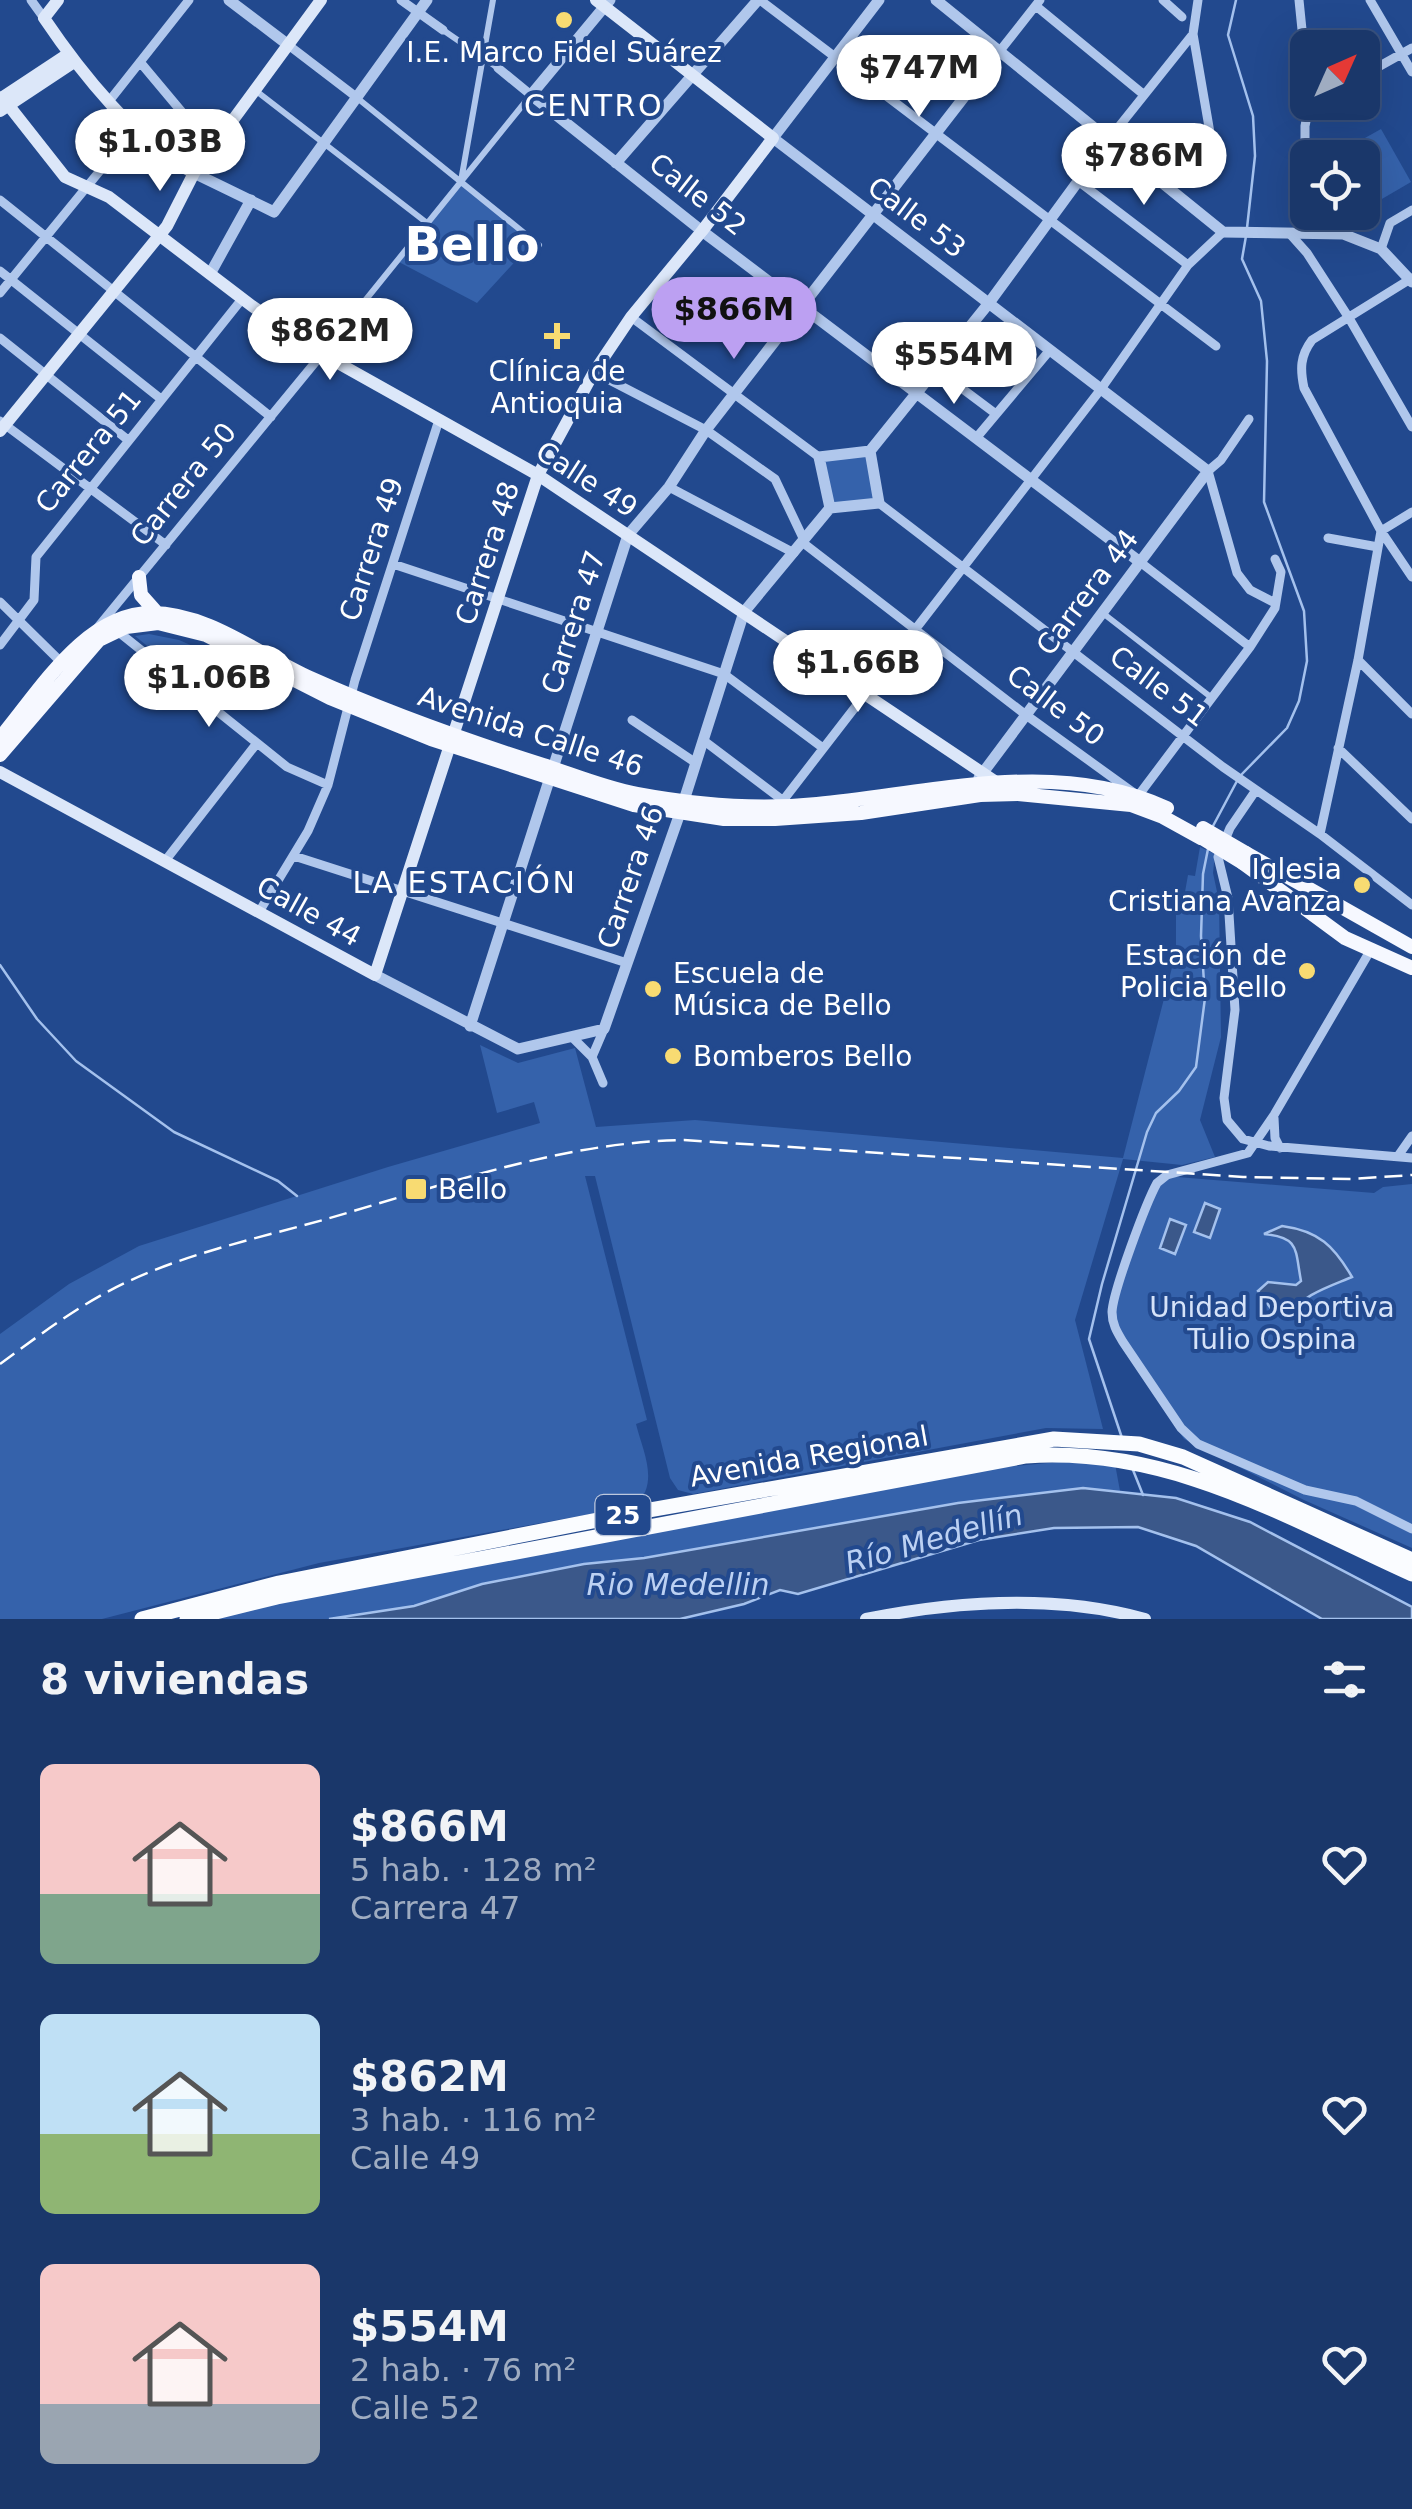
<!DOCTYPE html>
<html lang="es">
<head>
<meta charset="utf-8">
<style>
  :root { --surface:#1a376a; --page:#233f70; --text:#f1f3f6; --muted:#9facc1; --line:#38517e; --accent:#bca0f2 }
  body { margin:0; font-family:"DejaVu Sans",sans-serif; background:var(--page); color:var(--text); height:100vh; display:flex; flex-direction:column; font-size:38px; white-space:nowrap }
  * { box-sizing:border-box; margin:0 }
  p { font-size:32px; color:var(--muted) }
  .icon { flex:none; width:55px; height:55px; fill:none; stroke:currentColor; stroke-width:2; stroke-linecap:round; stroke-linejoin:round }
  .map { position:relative; height:1619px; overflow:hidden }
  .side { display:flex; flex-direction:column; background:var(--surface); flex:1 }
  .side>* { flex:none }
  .needle { width:65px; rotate:45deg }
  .tools { position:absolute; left:1290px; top:30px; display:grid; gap:20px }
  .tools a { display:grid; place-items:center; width:90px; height:90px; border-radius:15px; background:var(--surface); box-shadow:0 10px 40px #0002,0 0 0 2px var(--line); font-size:50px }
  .price { position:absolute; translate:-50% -85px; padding:0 22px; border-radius:35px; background:#fff; color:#222; font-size:32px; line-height:65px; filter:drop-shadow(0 2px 5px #0008) }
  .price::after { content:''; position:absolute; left:50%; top:60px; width:30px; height:22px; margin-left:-15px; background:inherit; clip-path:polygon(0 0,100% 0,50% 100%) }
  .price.selected { background:var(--accent); color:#111 }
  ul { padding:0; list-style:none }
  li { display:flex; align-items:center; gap:30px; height:250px; padding:0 40px }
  li span { display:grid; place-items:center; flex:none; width:280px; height:200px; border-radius:15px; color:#555 }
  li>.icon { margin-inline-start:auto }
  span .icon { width:120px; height:120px; fill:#fffc; stroke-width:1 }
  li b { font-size:42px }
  h2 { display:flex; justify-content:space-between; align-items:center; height:120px; padding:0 40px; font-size:42px }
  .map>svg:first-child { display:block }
</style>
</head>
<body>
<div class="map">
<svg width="1412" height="1619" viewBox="0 0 1412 1619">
  <rect width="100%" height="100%" fill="#22498e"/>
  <path fill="#3562ab" d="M1381 129 1411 182 1363 210 1362 158 1331 157Z
    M461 182 534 241 477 303 397 261Z
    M867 455 875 500 832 505 823 460Z
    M149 634 179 640 202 650 183 675 135 636Z
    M1200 847 1215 854 1213 873 1219 901 1221 1037 1200 1120 1215 1157 1182 1165 1123 1159 1075 1320 1103 1429 1046 1428 693 1494 678 1490 670 1478 595 1176H585L647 1420 636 1424C643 1452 660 1483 635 1506L319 1563 102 1619H0V1334L69 1284 139 1246 388 1167 540 1123 534 1102 497 1113 480 1045 518 1063 575 1048 596 1127 695 1120 1123 1158 1176 952V915L1170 911 1182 909 1188 875 1195 876Z
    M1165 1176 1374 1193 1383 1187 1412 1184V1548L1304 1500 1184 1439 1120 1345 1112 1308 1152 1194Z
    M1058 1462 1115 1464 1120 1491 1083 1488 958 1503 644 1558 584 1564 482 1584 414 1606 329 1619H211L311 1595 994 1468Z"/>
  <path fill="#3b588a" stroke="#a4c1ed" stroke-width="2.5" d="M1205 1203 1220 1209 1210 1238 1194 1232Z
    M1170 1219 1186 1225 1175 1254 1160 1248Z
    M1282 1226C1319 1231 1334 1246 1352 1277 1331 1286 1300 1295 1289 1317L1275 1314 1258 1291 1268 1282 1296 1285 1301 1281C1295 1250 1300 1237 1264 1234Z
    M1083 1488 1176 1498 1250 1522 1412 1607V1619H1322L1196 1546 1138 1527 1054 1528 979 1540 798 1594 780 1590 744 1604 680 1619H329L414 1606 482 1584 584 1564 644 1558 958 1503Z"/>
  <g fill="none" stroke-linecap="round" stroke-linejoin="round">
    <path stroke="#a4c1ed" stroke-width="2.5" d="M1236 0 1228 35 1253 116 1255 156 1247 228
      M1242 774 1287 728 1299 701 1307 661 1304 611 1264 502 1267 361 1261 301 1242 259 1246 236
      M1213 826 1237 781
      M0 965 37 1019 76 1061 174 1132 278 1181 297 1196
      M1122 1438 1089 1339 1102 1284 1147 1132 1156 1113 1179 1091 1196 1067 1205 998 1201 936 1203 874 1208 849
      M1133 1470 1143 1495"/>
    <path stroke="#b0c7ec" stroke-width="6" d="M443 30 498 68
      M255 90 427 223
      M356 97 539 245
      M461 181 493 0
      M322 354 530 96
      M1104 614 1212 698"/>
    <path stroke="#b0c7ec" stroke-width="9" d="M31 0 44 18
      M401 0 443 30
      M760 0 1216 346
      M1163 0 1182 17
      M1198 0 1193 34 1215 162
      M1299 0 1308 89
      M1370 0 1412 72
      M1036 6 1143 94
      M287 44 355 96
      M999 52 1040 0
      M140 62 212 148
      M498 68 531 95
      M1362 76 1412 48
      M110 100 189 0
      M1109 139 1193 34
      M1078 181 1188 265
      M0 200 271 417
      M1305 212V126L1309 106 1315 102
      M1290 234 1307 253 1349 318 1412 427
      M1381 249 1390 223 1412 210
      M0 271 161 399
      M1412 278 1312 340C1300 356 1300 369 1304 388L1381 531 1412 577
      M0 293 103 167
      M631 317 819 457
      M0 338 128 440
      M936 369 996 414
      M594 372 706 430 775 479 804 540
      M1249 419 1221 460 1208 471 1237 573 1250 590 1275 603
      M0 421 166 545
      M977 437 1050 350
      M669 487 794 553
      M879 503 1223 767 1320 834 1412 905
      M1328 538 1378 547
      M802 542 1026 715 1138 796 1250 647 1275 608 1281 572 1275 559
      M1140 562 1250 647
      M393 564 724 674 823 748
      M0 602 62 663
      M98 627 322 354
      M116 630 287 767 328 785
      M0 645 34 600 36 557 242 299
      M1358 660 1412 714
      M632 720 696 763
      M703 740 785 802
      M1338 748 1412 819
      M1256 790 1230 828 1218 857 1228 898 1235 1010 1224 1098 1227 1120 1243 1139 1269 1146 1412 1158
      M778 807 1101 389 1188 265 1223 232
      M1320 834 1358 660 1381 531 1412 512
      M294 856 627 963
      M165 861 257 743
      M259 912 308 831 328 785 355 680 439 420
      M1370 951 1274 1115 1248 1153 1167 1175 1157 1183C1146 1203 1113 1291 1112 1312 1112 1324 1117 1332 1123 1342L1181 1428 1198 1444 1305 1490 1356 1501 1412 1529
      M572 1037 592 1057 603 1083
      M592 1057 604 1029
      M1274 1118 1275 1138 1280 1148
      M1398 1156 1412 1136"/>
    <path stroke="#b0c7ec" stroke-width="11" d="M229 0 287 44
      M610 0 531 95 702 231 1140 562
      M879 0 773 138 1208 471 979 778
      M936 0 1223 232 1343 234 1381 249 1412 282
      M616 163 758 0
      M194 173 274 212 427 0
      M210 274 251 200
      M870 451 989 303 1109 139
      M870 451 879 503 830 508 819 457Z
      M375 975 518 1049 604 1029 680 813 744 612 830 508
      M470 1026 628 535 669 487 706 430 999 52"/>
    <path stroke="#dce7f9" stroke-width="12" d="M58 0 44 18C79 70 138 145 194 173
      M2 97 65 177 109 197 252 306 322 354 538 475 999 784
      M0 99 68 54
      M0 111 74 62
      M0 431 167 226 194 173 321 0
      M0 772 375 975 538 475 594 372 631 317 702 231 773 138 596 0
      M866 1619C956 1601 1055 1594 1145 1619"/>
    <path stroke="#f6f8ff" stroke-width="14" d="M139 577 141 595 157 613
      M0 738C39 692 85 613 151 613 209 613 259 655 310 678 386 712 464 740 543 765 574 775 605 788 637 794 696 805 757 810 817 804 932 793 1057 757 1167 808
      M0 755 99 640 126 627 158 623 206 635 330 698 431 739 634 805 724 819H775L861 813 980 795 1018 794 1131 805 1163 817 1201 838
      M1246 853 1412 947
      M1243 863 1345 938 1412 968"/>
    <path stroke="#fafcff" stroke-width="15" d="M142 1619 279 1583 638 1512 1054 1439 1139 1444 1183 1457 1412 1560
      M187 1619 277 1597 1026 1456C1169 1446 1286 1517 1412 1574"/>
    <path stroke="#fff" stroke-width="2.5" stroke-dasharray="18 8" stroke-linecap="butt" d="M0 1364C34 1339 70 1312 107 1292 174 1256 251 1240 323 1220 441 1186 561 1142 684 1140L1243 1177 1351 1179 1412 1175"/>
    <path stroke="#f6f8ff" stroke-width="14" d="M1203 828 1246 853
      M1202 838 1243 863"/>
  </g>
  <g fill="#f8db72" stroke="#22498e" stroke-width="4">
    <circle cx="564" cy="20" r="10"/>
    <path d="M552 321h10v10h10v10h-10v10h-10v-10h-10v-10h10z"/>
    <circle cx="1362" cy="885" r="10"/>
    <circle cx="1307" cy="971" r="10"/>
    <circle cx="653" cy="989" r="10"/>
    <circle cx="673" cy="1056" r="10"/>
    <rect x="404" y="1177" width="24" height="24" rx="5"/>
  </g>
  <g text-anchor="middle" stroke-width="8" stroke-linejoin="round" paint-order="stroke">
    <rect fill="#22498e" stroke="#bdc8dd" stroke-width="2.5" x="595.5" y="1495" width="55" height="40" rx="8"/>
    <g font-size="25" font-weight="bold" fill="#fff">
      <text x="623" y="1524">25</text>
    </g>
    <g font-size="28" fill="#fff" stroke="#22498e" text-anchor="start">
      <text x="564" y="62" text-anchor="middle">I.E. Marco Fidel Suárez</text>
      <text x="557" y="381" text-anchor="middle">Clínica de<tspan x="557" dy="32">Antioquia</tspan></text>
      <text x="1342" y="879" text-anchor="end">Iglesia<tspan x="1342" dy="32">Cristiana Avanza</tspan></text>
      <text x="1287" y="965" text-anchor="end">Estación de<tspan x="1287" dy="32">Policia Bello</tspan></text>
      <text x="673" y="983">Escuela de<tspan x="673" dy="32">Música de Bello</tspan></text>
      <text x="693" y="1066">Bomberos Bello</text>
      <text x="438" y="1199">Bello</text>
    </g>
    <g font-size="28" fill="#fff" stroke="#22498e">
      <text transform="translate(698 194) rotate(38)" y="10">Calle 52</text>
      <text transform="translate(917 217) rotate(37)" y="10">Calle 53</text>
      <text transform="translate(88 451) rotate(-51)" y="10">Carrera 51</text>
      <text transform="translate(587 479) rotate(33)" y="10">Calle 49</text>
      <text transform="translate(183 484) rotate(-51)" y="10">Carrera 50</text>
      <text transform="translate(371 549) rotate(-72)" y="10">Carrera 49</text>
      <text transform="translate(487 553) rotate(-72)" y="10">Carrera 48</text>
      <text transform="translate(1087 592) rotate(-53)" y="10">Carrera 44</text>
      <text transform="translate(573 622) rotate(-72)" y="10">Carrera 47</text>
      <text transform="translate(1159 686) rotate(37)" y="10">Calle 51</text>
      <text transform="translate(1056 705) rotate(37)" y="10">Calle 50</text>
      <text transform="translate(531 731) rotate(18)" y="10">Avenida Calle 46</text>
      <text transform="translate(630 877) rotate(-71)" y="10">Carrera 46</text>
      <text transform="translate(309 911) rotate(29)" y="10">Calle 44</text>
      <text transform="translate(809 1456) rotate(-10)" y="10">Avenida Regional</text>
    </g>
    <g font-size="28" fill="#d6e3f9" stroke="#22498e">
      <text x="1272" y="1317">Unidad Deportiva<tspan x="1272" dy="32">Tulio Ospina</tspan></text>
    </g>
    <g font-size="30" letter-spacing="2.5" fill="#fff" stroke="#22498e">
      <text x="594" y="116">CENTRO</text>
      <text x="465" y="893">LA ESTACIÓN</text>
    </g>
    <g font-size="30" font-style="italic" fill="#bcd1f3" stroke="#22498e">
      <text transform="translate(934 1539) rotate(-16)" y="10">Río Medellín</text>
      <text x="678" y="1595">Rio Medellin</text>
    </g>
    <g font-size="48" font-weight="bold" fill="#fff" stroke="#22498e">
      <text x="472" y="261">Bello</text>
    </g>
  </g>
</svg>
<div class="tools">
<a><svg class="needle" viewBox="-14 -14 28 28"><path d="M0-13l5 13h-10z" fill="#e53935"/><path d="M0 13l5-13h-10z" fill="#9facc1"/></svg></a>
<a><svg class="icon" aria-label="locate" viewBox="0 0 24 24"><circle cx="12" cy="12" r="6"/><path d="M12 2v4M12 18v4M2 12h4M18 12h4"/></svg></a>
</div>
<b class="price" style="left:919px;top:120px">$747M</b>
<b class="price" style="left:160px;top:194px">$1.03B</b>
<b class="price" style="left:1144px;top:208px">$786M</b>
<b class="price selected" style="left:734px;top:362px">$866M</b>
<b class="price" style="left:330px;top:383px">$862M</b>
<b class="price" style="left:954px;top:407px">$554M</b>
<b class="price" style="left:858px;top:715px">$1.66B</b>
<b class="price" style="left:209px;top:730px">$1.06B</b>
</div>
<section class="side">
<h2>8 viviendas<svg class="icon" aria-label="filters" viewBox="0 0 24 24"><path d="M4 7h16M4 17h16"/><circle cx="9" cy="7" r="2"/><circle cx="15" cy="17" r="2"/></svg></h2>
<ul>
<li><span style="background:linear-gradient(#f6c9c9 65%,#7fa58c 0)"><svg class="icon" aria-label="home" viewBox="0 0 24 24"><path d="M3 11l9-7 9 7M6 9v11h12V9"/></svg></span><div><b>$866M</b><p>5 hab. · 128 m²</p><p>Carrera 47</p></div><svg class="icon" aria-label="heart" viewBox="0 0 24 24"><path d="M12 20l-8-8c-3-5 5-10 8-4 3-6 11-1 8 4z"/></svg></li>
<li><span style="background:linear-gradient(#bfe0f5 60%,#8fb573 0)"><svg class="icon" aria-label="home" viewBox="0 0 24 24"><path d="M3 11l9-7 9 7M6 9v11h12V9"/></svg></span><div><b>$862M</b><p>3 hab. · 116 m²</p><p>Calle 49</p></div><svg class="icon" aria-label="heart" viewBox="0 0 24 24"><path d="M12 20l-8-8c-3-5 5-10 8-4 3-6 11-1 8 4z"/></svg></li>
<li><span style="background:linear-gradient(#f6c9c9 70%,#9aa5b1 0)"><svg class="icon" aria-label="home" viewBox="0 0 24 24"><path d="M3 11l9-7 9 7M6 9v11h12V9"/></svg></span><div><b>$554M</b><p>2 hab. · 76 m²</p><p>Calle 52</p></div><svg class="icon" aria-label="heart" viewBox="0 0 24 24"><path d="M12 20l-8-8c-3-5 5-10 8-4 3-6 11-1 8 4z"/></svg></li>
</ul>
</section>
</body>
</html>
